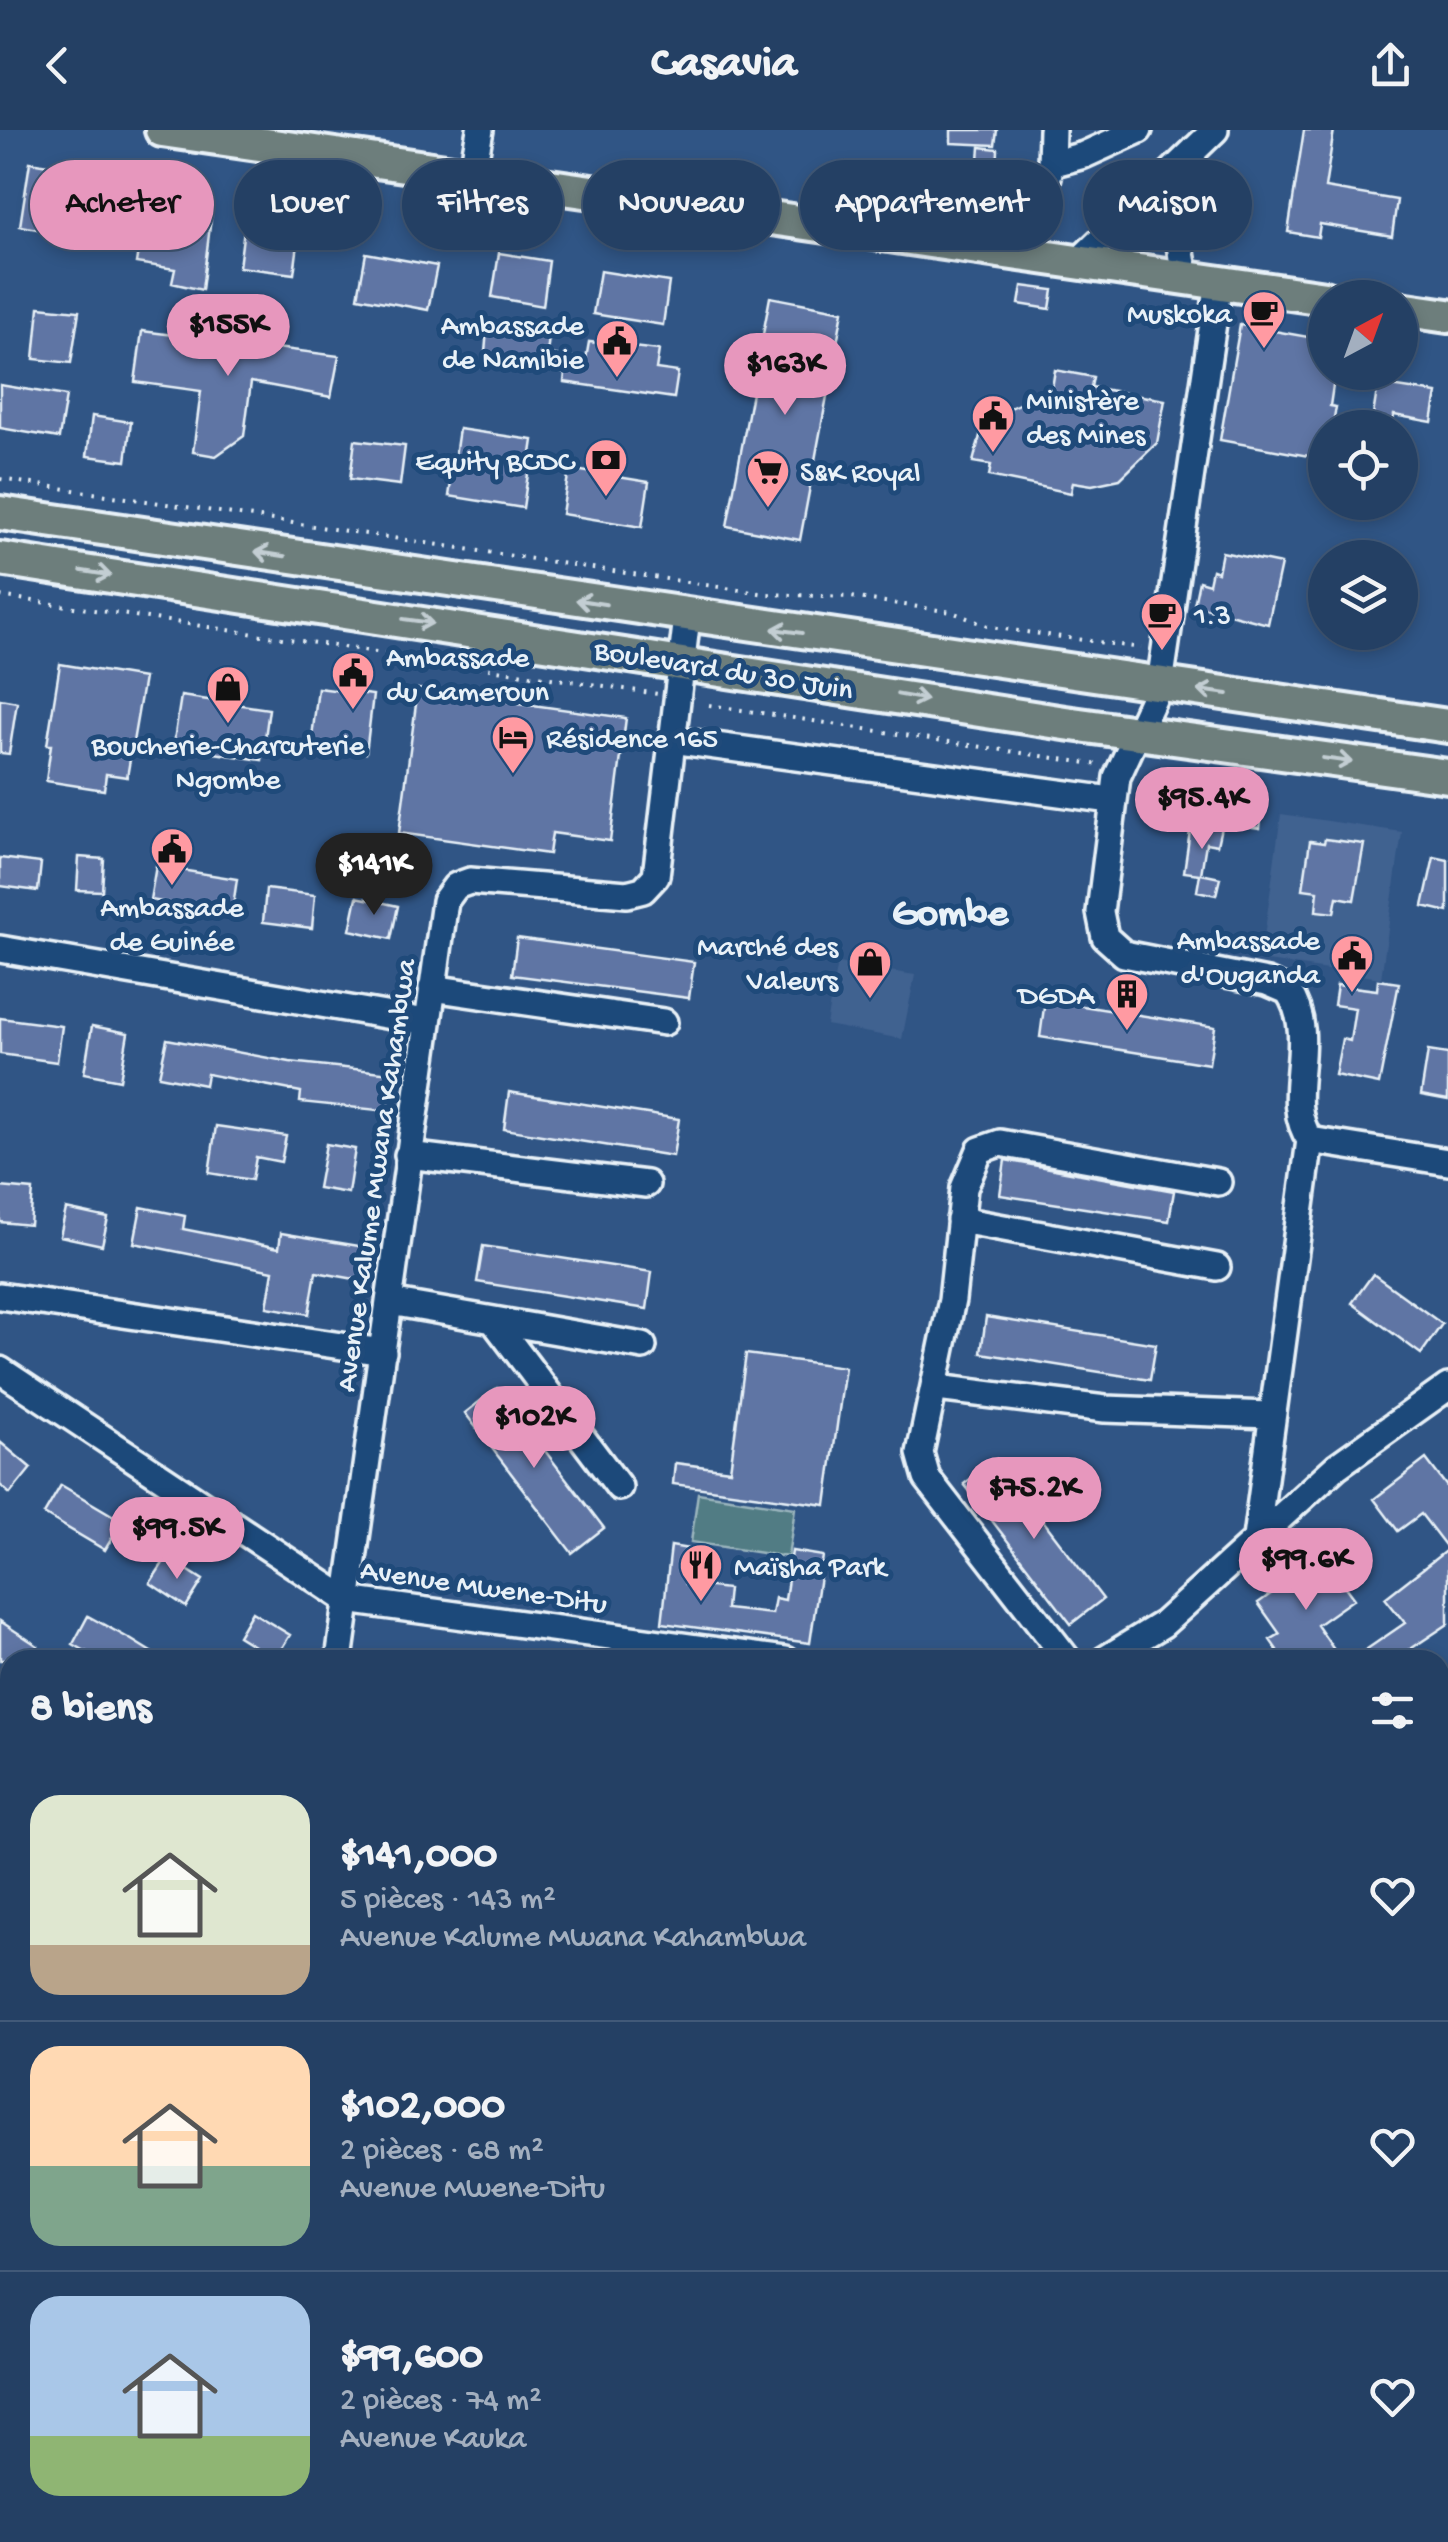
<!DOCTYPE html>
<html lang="fr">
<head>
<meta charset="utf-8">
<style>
  :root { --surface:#244064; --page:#304b6d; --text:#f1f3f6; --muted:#a3afbf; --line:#415978; --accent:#e797bd }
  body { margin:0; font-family:"Gochi Hand",sans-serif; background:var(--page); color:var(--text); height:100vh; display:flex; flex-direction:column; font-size:38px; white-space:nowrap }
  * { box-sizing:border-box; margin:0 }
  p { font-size:32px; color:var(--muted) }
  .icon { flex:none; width:55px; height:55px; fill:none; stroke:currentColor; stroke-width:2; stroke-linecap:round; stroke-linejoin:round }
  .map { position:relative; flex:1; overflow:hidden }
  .details { position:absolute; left:0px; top:1520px; width:1450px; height:892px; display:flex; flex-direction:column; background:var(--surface); border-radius:30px 30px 0 0; box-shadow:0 5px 15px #0003,0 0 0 2px var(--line) }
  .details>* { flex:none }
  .hud { position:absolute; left:30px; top:30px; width:1390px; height:90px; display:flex; gap:20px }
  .needle { width:65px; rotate:41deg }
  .controls { position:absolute; left:1308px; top:150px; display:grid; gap:20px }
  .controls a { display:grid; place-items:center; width:110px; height:110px; border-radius:50%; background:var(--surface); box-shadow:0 5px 15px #0003,0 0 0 2px var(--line); font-size:50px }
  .price { position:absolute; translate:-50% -85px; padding:0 22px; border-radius:35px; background:var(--accent); color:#111; font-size:32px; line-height:65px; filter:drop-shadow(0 2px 5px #0008) }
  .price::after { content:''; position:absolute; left:50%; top:60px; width:30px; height:22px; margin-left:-15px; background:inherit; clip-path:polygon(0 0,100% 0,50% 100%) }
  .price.active { background:#222; color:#fff }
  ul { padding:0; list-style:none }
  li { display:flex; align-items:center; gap:30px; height:250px; padding:0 30px }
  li+li { border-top:2px solid var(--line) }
  li span { display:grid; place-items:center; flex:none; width:280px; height:200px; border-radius:30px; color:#555 }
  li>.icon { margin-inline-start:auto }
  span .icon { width:120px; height:120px; fill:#fffc; stroke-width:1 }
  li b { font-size:42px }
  h2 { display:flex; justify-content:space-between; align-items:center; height:120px; padding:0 30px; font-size:42px }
  .chip { padding:0 35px; border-radius:45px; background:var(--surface); box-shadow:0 5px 15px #0003,0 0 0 2px var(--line); font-size:35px; line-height:90px }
  .chip.active { background:var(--accent); color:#111 }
  header { display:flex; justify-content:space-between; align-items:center; height:130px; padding:0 30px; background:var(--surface); font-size:45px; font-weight:700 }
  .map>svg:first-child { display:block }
</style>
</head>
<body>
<header><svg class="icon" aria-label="back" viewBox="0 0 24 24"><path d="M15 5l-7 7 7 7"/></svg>Casavia<svg class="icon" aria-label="share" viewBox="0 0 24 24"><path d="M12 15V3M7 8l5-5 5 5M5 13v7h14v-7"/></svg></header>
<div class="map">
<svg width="1448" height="2412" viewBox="0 0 1448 2412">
  <rect width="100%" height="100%" fill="#305585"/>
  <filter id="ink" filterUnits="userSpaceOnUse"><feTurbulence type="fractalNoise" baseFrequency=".01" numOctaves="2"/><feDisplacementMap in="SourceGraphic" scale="20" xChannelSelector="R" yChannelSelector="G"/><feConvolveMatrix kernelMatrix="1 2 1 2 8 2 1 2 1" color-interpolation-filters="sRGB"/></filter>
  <g filter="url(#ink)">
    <path fill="#416290" d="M1281 684 1402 702 1381 848 1261 830Z
      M837 833 915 845 902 909 826 895Z"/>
    <path fill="#517c84" stroke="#9cb6be" stroke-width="2.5" d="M698 1363 795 1378 788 1427 691 1412Z"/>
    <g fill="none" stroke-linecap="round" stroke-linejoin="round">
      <path stroke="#8caac7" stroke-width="6" d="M0 1703 10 1709
        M1109 2402 1124 2412"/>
    </g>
    <path fill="#5f75a4" stroke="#e8f1f8" stroke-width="2.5" d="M951 0H997L995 15 951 13Z
      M1304 0H1334L1325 58 1397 70 1392 106 1320 94 1318 107 1288 102Z
      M980 17 998 19 997 45 978 43Z
      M30 32 89 42 78 106 20 96Z
      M146 69 212 80 202 160 172 153 175 139 136 133Z
      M247 76 302 84 294 144 239 137Z
      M366 123 437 136 428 180 358 167Z
      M499 123 549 131 543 176 492 167Z
      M600 141 669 152 663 195 593 184Z
      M1022 156 1053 160 1050 179 1019 174Z
      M770 167 843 181 800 410 727 396Z
      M39 177 79 181 71 233 34 229Z
      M1240 195 1325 210V242H1335L1330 276 1336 277 1332 298H1325V329L1220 310Z
      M487 200 549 207 547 224 586 229 589 212 659 220 656 239 678 242 674 268 564 252 565 243 484 234Z
      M142 201 339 226 331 267 251 252 244 306 216 326 193 322 201 261 135 252Z
      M1055 240 1093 247 1091 257 1165 270 1157 313 1120 349 1092 355 1073 352 1071 363 989 346 991 335 973 332 981 302 996 284 1026 271 1050 270Z
      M1378 254 1437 263 1432 292 1394 285 1392 298H1371Z
      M0 255 66 266 59 308 0 298Z
      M92 286 131 292 126 331 87 326Z
      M459 299 533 310 523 378 449 366Z
      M355 310 405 316 400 355 350 349Z
      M569 339 649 352 642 397 562 384Z
      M1222 422 1281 434 1268 494 1194 475 1199 451 1209 454 1212 440 1218 442Z
      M60 534 144 548 127 647 106 644 104 660 46 651 51 615H47Z
      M318 558 373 565 366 623 311 616Z
      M418 559 626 588 610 711 552 703 549 724 399 703Z
      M181 566 269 579 262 630 173 617Z
      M0 569 17 572 9 624 0 623Z
      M1241 678 1262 680 1260 698 1239 695Z
      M1192 687 1222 693 1217 715 1206 713 1201 744 1220 748 1216 765 1197 761 1200 744 1184 742Z
      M1325 709 1364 714 1354 770 1337 767 1334 783 1316 781 1318 761 1303 759 1310 711 1324 713Z
      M79 727 104 729 102 761 77 760Z
      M1434 727 1448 730V782L1423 776Z
      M0 728 41 733 38 761 0 756Z
      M156 736 237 749 232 783 150 770Z
      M266 759 315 765 312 798 263 792Z
      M357 767 398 776 391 809 350 800Z
      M517 808 694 832 689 868 512 845Z
      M1378 850 1399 853 1379 954 1335 945 1342 909 1350 911 1355 878 1334 875 1337 855 1377 860Z
      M1045 870 1215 897 1209 934 1040 907Z
      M0 888 62 896 57 932 0 924Z
      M92 896 128 903 120 950 84 943Z
      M167 909 290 932 392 943 387 981 300 972 301 962 207 944 205 955 159 946Z
      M1428 921 1448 924V970L1421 965Z
      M509 962 679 989 673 1026 504 999Z
      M216 996 286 1006 281 1032 256 1027 252 1050 209 1043Z
      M326 1014 355 1019 348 1063 318 1058Z
      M1005 1030 1174 1061 1169 1091 1000 1065Z
      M0 1057 33 1060 30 1095 0 1092Z
      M141 1077 185 1086 183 1099 279 1118 281 1103 365 1117 360 1150 316 1142 309 1184 267 1177 273 1141 134 1113Z
      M66 1079 108 1088 102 1115 60 1106Z
      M483 1116 652 1142 647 1179 477 1152Z
      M1373 1144 1442 1194 1421 1224 1352 1173Z
      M986 1187 1156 1214 1150 1250 981 1223Z
      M746 1224 845 1237 826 1375 673 1354 675 1333 730 1340Z
      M497 1258 604 1398 572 1423 465 1283Z
      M0 1312 31 1338 10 1364 0 1355Z
      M996 1329 1103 1469 1071 1494 964 1354Z
      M1426 1329 1448 1358V1494L1394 1530H1351L1405 1493 1385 1468 1448 1419 1421 1384 1398 1401 1374 1369Z
      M61 1355 122 1391 105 1420 44 1384Z
      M671 1416 689 1419 685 1454 728 1459 726 1479 772 1484 775 1468 785 1470 792 1421 823 1426 810 1513 662 1493Z
      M167 1427 203 1450 186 1477 150 1453Z
      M1323 1427 1354 1469 1317 1495 1341 1530H1284L1270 1510 1280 1504 1258 1473Z
      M252 1482 290 1505 275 1529 238 1506Z
      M88 1486 130 1509 164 1530H101L73 1514Z
      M0 1491 38 1516 29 1530H0Z"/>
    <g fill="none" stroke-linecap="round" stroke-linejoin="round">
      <g stroke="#e8f1f8" stroke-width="32">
        <path id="minor" d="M1051 34 1084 25 1139 0
          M472 45 480 0
          M1029 125 1051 34 1052 0
          M1078 132 1215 0
          M1186 147C1174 101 1178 63 1195 19
          M1219 152 1160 554 1117 647 1100 782 1105 807 1124 824 1267 852 1288 861C1321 910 1280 967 1310 1010L1448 1032
          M672 610 1111 670
          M0 819 426 892
          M432 858 664 892
          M408 1025 646 1054
          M960 1090 1217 1137
          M0 1166 383 1222
          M390 1172 643 1216
          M493 1190 619 1357
          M0 1240 347 1470 785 1530
          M937 1258 1105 1279 1270 1285
          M1256 1408 1310 1010
          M339 1530 445 771 456 756 470 751 627 764 643 760 656 746 687 487
          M1068 1530 927 1348 920 1323 952 1170 964 1058 980 1020 1000 1013 1218 1052
          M1104 1530 1163 1494 1337 1336 1448 1257
          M0 1607 10 1614
          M1440 1703 1448 1697
          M1440 1836 1448 1847
          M0 1995 10 2002
          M1440 2062 1448 2056
          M1 2137 10 2143
          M1440 2191 1448 2197
          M346 2402 359 2412
          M1041 2402 1055 2412
          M1206 2402 1221 2412
          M71 2412 75 2402
          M445 2412 458 2402
          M772 2412 779 2402"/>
      </g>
      <g stroke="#e8f1f8" stroke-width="40">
        <path id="major" d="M162 0 1325 168
          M1400 179 1448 186
          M0 383 1448 596
          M0 429 1065 593 1448 646"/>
      </g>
      <path stroke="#e8f1f8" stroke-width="4" stroke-dasharray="2.5 8" stroke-linecap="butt" d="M0 349 766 464 851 467 952 482 990 497 1141 518
        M0 466 658 564
        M709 575 1100 635
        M0 2048 10 2056"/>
      <use href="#minor" stroke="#1f4a7a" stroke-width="25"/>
      <use href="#major" stroke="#6d7e7c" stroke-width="32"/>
    </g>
    <defs><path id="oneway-shaft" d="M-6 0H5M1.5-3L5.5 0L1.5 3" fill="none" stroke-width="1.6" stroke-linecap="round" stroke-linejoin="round" transform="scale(2.5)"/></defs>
    <g stroke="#c3ced3">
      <use href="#oneway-shaft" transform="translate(270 424) rotate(-171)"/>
      <use href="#oneway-shaft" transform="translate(96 443) rotate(9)"/>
      <use href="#oneway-shaft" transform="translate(591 472) rotate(-171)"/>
      <use href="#oneway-shaft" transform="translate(418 491) rotate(8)"/>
      <use href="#oneway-shaft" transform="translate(787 501) rotate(-172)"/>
      <use href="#oneway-shaft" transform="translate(1213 562) rotate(-172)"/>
      <use href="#oneway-shaft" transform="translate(912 567) rotate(10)"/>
      <use href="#oneway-shaft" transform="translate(1337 630) rotate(8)"/>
    </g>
  </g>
  <defs>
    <g id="cafe-pin" transform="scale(2.25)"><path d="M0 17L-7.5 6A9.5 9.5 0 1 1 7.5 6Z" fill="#ff9aa2" stroke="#1f4a7a"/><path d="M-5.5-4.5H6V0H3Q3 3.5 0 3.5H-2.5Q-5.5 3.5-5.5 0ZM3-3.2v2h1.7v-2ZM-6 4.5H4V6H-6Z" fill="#111"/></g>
    <g id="civic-pin" transform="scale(2.25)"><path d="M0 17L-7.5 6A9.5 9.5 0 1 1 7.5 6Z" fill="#ff9aa2" stroke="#1f4a7a"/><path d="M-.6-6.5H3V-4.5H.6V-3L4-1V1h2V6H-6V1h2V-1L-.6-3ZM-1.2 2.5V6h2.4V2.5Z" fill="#111"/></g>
    <g id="bank-pin" transform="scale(2.25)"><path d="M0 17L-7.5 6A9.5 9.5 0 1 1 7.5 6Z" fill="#ff9aa2" stroke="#1f4a7a"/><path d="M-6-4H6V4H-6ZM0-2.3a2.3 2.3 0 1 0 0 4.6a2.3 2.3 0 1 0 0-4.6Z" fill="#111"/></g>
    <g id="supermarket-pin" transform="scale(2.25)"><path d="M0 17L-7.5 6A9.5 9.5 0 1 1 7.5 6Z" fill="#ff9aa2" stroke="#1f4a7a"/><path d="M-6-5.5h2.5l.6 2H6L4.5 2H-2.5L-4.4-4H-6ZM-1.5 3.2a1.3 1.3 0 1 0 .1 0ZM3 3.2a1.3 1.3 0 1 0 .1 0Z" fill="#111"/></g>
    <g id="shop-pin" transform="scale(2.25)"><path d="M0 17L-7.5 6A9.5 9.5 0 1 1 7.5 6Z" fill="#ff9aa2" stroke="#1f4a7a"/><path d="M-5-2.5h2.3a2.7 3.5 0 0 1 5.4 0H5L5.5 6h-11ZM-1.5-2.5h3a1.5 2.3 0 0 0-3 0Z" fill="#111"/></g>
    <g id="hotel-pin" transform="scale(2.25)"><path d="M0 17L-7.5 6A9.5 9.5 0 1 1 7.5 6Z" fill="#ff9aa2" stroke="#1f4a7a"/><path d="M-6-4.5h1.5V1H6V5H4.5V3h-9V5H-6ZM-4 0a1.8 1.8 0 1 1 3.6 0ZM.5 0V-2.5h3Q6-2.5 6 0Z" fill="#111"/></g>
    <g id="building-pin" transform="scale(2.25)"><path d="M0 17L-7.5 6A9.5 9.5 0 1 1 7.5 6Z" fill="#ff9aa2" stroke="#1f4a7a"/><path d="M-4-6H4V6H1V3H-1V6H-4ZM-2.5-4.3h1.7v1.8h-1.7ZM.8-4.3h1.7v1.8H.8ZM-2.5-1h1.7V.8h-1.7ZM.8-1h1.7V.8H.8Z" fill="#111"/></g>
    <g id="restaurant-pin" transform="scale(2.25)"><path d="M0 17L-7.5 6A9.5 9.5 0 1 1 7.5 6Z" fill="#ff9aa2" stroke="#1f4a7a"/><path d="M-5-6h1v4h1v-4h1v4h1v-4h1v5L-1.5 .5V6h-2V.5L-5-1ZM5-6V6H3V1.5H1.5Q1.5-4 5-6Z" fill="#111"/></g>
  </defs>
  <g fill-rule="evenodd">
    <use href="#cafe-pin" x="1264" y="182"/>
    <use href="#civic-pin" x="617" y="211"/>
    <use href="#civic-pin" x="993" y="286"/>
    <use href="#bank-pin" x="606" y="330"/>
    <use href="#supermarket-pin" x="768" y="341"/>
    <use href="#cafe-pin" x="1162" y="484"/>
    <use href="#civic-pin" x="353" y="543"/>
    <use href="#shop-pin" x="228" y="557"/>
    <use href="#hotel-pin" x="513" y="607"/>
    <use href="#civic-pin" x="172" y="719"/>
    <use href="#civic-pin" x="1352" y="826"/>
    <use href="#shop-pin" x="870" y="832"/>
    <use href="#building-pin" x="1127" y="864"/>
    <use href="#restaurant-pin" x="701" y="1435"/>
  </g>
  <g text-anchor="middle" stroke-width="10" stroke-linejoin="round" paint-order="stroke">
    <g font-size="30" fill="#e8f1f8" stroke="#1f4a7a" text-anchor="end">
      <text x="1232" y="192">Muskoka</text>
      <text x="584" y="204">Ambassade<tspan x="584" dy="34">de Namibie</tspan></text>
      <text x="1026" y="279" text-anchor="start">Ministère<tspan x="1026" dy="34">des Mines</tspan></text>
      <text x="574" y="340">Equity BCDC</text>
      <text x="800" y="351" text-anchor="start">S&amp;K Royal</text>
      <text x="1194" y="494" text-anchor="start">1.3</text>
      <text x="386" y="536" text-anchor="start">Ambassade<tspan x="386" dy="34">du Cameroun</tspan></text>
      <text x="546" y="617" text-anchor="start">Résidence 165</text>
      <text x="228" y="624" text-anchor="middle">Boucherie-Charcuterie<tspan x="228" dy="34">Ngombe</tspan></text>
      <text x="172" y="786" text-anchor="middle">Ambassade<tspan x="172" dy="34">de Guinée</tspan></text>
      <text x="1320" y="819">Ambassade<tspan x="1320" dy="34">d'Ouganda</tspan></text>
      <text x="838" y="825">Marché des<tspan x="838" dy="34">Valeurs</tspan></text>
      <text x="1094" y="874">DGDA</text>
      <text x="734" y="1445" text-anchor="start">Maïsha Park</text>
    </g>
    <g font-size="30" fill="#e8f1f8" stroke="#1f4a7a">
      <text transform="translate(724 538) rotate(9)" y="10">Boulevard du 30 Juin</text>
      <text transform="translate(374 1045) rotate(-82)" y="10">Avenue Kalume Mwana Kahambwa</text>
      <text transform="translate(484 1455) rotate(8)" y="10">Avenue Mwene-Ditu</text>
    </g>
    <g font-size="40" font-weight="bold" fill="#e8f1f8" stroke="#1f4a7a">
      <text x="950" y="793">Gombe</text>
    </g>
  </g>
</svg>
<div class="controls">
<a><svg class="needle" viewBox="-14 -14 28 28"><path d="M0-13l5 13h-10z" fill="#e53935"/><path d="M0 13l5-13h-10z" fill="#a3afbf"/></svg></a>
<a><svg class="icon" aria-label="locate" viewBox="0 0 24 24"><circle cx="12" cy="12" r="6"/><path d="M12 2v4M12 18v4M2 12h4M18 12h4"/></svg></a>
<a><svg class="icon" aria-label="layers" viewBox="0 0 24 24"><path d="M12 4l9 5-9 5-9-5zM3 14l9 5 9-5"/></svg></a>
</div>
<b class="price" style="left:228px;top:249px">$155K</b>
<b class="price" style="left:785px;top:288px">$163K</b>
<b class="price" style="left:1202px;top:722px">$95.4K</b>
<b class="price active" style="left:374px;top:788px">$141K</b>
<b class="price" style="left:534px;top:1341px">$102K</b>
<b class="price" style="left:1034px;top:1412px">$75.2K</b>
<b class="price" style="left:177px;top:1452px">$99.5K</b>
<b class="price" style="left:1306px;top:1483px">$99.6K</b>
<div class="hud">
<a class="chip active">Acheter</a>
<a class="chip">Louer</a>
<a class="chip">Filtres</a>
<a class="chip">Nouveau</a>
<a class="chip">Appartement</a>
<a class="chip">Maison</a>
</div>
<section class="details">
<h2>8 biens<svg class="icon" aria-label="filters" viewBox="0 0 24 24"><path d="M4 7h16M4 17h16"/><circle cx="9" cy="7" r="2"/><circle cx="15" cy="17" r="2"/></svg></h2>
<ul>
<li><span style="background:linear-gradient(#dfe7d0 75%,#b9a48a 0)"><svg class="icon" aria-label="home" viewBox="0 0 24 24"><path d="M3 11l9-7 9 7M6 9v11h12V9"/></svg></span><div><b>$141,000</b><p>5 pièces · 143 m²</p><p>Avenue Kalume Mwana Kahambwa</p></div><svg class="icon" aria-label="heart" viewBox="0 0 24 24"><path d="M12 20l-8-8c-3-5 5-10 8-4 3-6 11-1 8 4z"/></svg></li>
<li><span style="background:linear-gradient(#ffd9b3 60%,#7fa58c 0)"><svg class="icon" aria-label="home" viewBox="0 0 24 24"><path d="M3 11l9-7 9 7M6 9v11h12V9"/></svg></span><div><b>$102,000</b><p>2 pièces · 68 m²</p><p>Avenue Mwene-Ditu</p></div><svg class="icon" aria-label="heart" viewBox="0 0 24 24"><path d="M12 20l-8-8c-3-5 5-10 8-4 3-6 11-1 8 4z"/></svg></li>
<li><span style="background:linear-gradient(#a9c7e8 70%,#8fb573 0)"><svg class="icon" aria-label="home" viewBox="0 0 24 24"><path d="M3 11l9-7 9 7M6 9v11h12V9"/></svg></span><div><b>$99,600</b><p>2 pièces · 74 m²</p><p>Avenue Kauka</p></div><svg class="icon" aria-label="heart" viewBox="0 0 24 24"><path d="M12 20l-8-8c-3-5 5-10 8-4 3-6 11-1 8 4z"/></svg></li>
</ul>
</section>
</div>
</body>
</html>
